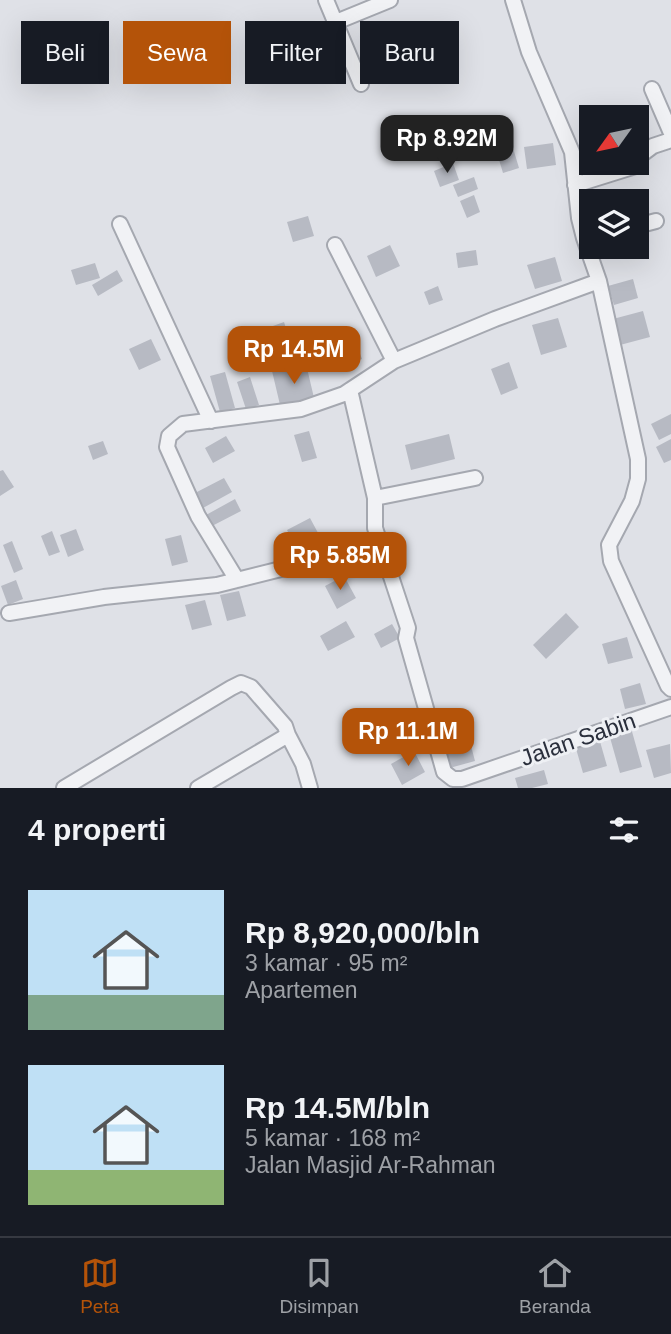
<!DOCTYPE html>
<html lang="id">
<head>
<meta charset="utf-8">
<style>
  :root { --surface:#171b24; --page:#20242c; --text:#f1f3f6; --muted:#9ea1a6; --line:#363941; --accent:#b45309 }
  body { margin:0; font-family:Helvetica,sans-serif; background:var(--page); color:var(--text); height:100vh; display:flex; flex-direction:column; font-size:26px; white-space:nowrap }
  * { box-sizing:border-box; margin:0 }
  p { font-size:23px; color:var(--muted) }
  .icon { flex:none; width:38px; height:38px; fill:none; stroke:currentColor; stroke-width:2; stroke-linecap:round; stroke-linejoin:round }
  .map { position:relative; height:788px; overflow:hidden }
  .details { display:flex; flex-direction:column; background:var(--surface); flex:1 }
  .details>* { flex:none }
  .banner { position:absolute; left:21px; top:21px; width:630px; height:63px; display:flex; gap:14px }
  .needle { width:46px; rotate:237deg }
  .tools { position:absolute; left:579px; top:105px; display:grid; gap:14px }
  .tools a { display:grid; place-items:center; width:70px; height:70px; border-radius:0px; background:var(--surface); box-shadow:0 7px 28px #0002; font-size:35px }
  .price { position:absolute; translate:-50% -60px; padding:0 16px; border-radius:14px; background:var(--accent); color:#fff; font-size:23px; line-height:46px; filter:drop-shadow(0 2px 4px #0008) }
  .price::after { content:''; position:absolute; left:50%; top:42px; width:21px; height:16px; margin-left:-10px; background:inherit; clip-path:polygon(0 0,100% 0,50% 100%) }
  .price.selected { background:#222; color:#fff }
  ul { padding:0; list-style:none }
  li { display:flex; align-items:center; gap:21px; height:175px; padding:0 28px }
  li span { display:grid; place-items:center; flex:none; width:196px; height:140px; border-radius:0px; color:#555 }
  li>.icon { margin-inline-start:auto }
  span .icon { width:84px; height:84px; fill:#fffc; stroke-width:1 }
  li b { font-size:30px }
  h2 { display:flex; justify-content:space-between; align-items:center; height:84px; padding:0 28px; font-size:30px }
  .tag { padding:0 24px; border-radius:0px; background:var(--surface); box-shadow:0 7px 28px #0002; font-size:24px; line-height:63px }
  .tag.selected { background:var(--accent); color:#fff }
  .tab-bar { display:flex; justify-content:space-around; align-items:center; height:98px; border-top:2px solid var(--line); background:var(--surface); font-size:19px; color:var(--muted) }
  .tab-bar a { display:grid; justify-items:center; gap:4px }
  .tab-bar .selected { color:var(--accent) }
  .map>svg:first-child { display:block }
</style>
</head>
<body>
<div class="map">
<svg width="671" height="788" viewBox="0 0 671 788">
  <rect width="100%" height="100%" fill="#dfe1e7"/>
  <path fill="#b7bac3" d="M553 143 556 165 527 169 524 147Z
    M513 148 519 168 503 173 497 153Z
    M453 163 459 180 440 187 434 171Z
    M474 177 478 189 458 197 453 185Z
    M474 195 480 212 467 218 460 201Z
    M308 216 314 236 293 242 287 222Z
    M390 245 400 266 376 277 367 256Z
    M476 250 478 265 458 268 456 253Z
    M555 257 562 281 535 289 527 265Z
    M95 263 100 278 76 285 71 270Z
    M117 270 123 281 98 296 92 285Z
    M633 279 638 298 614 305 608 286Z
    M438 286 443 300 429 305 424 292Z
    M643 311 650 337 620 345 613 319Z
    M558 318 567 347 541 355 532 325Z
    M284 322 291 344 261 354 253 333Z
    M353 335 362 359 345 366 336 342Z
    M151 339 161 360 139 370 129 349Z
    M509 362 518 388 501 395 491 369Z
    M306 364 315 402 281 409 272 371Z
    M225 372 235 408 220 412 210 376Z
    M250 377 259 405 246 409 237 382Z
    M671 414V434L659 440 651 424Z
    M309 431 317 458 302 462 294 435Z
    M449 434 455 459 411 470 405 445Z
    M226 436 235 451 213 463 205 448Z
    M671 439V460L664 463 656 447Z
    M103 441 108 454 93 460 88 446Z
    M3 470 14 487 0 496V471Z
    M224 478 232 492 203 508 195 493Z
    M235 499 241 511 212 526 206 515Z
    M310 518 324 544 301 557 287 530Z
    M76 529 84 550 68 557 60 535Z
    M52 531 60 552 49 556 41 536Z
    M181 535 188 562 172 566 165 539Z
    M12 541 23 569 14 573 3 545Z
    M344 576 356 598 337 609 325 586Z
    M16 580 23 599 8 605 1 586Z
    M239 591 246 616 227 621 220 595Z
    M205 600 212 625 192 630 185 605Z
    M566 613 579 627 546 659 533 645Z
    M346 621 355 637 328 651 320 636Z
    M392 624 400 638 381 648 374 634Z
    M627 637 633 658 608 664 602 644Z
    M640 683 646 704 625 709 620 689Z
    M631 728 642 767 620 773 609 734Z
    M469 738 475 761 446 769 440 746Z
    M599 738 607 766 583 773 575 745Z
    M670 744 671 773 654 778 646 750Z
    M414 751 425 772 402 785 391 764Z
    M544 770 548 784 532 788H518L515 778Z"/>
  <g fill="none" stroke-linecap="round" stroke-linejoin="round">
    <g stroke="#a5a8b0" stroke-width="18">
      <path id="minor" d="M326 0 361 84
        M513 0 529 52 572 152 579 218 584 238 599 281 638 459V479L632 501 609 545 611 561 668 686 671 689
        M336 22 390 0
        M652 89 671 133
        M637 158 653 146 671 140
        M575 185 639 165
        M120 224 211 421
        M637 226 656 221
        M335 245 394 361 495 319 599 281
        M350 390 375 498V528L408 628 406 638 444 772 453 779
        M375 498 475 478
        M237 580 198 516 167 447 169 436 183 424 301 409 344 394 394 361
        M9 613 104 597 217 585 329 557
        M288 735 303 764 310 788
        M453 779H462L671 707
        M64 788 231 688 241 683 251 687 285 726 288 735 198 788"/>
    </g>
    <use href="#minor" stroke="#f1f2f5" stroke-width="14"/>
  </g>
  <g text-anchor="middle" stroke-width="6" stroke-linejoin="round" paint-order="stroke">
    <g font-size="23" fill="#2a2f3c" stroke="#eef0f4">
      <text transform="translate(578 739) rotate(-19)" y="8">Jalan Sabin</text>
    </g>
  </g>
</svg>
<div class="tools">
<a><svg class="needle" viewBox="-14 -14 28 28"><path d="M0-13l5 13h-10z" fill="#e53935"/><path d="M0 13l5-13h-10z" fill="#9ea1a6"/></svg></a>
<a><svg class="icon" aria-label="layers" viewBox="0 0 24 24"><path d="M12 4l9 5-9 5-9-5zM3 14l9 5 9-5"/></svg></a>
</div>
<b class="price selected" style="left:447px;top:175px">Rp 8.92M</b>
<b class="price" style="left:294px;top:386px">Rp 14.5M</b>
<b class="price" style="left:340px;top:592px">Rp 5.85M</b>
<b class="price" style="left:408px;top:768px">Rp 11.1M</b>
<div class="banner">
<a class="tag">Beli</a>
<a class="tag selected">Sewa</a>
<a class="tag">Filter</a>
<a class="tag">Baru</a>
</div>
</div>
<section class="details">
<h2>4 properti<svg class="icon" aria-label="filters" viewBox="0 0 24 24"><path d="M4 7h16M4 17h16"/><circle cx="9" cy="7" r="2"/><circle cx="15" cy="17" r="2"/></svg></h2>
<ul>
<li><span style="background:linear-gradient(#bfe0f5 75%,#7fa58c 0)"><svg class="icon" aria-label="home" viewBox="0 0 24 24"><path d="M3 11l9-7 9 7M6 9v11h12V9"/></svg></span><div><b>Rp 8,920,000/bln</b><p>3 kamar · 95 m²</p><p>Apartemen</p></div></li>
<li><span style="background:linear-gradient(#bfe0f5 75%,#8fb573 0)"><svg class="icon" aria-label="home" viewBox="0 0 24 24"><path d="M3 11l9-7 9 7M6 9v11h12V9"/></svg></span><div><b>Rp 14.5M/bln</b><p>5 kamar · 168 m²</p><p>Jalan Masjid Ar-Rahman</p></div></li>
</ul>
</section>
<nav class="tab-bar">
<a class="selected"><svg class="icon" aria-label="map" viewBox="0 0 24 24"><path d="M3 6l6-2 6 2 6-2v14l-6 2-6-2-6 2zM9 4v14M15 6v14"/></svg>Peta</a>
<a><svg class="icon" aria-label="saved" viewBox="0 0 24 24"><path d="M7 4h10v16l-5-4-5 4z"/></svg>Disimpan</a>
<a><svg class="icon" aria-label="home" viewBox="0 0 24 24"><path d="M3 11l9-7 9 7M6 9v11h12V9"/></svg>Beranda</a>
</nav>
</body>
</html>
